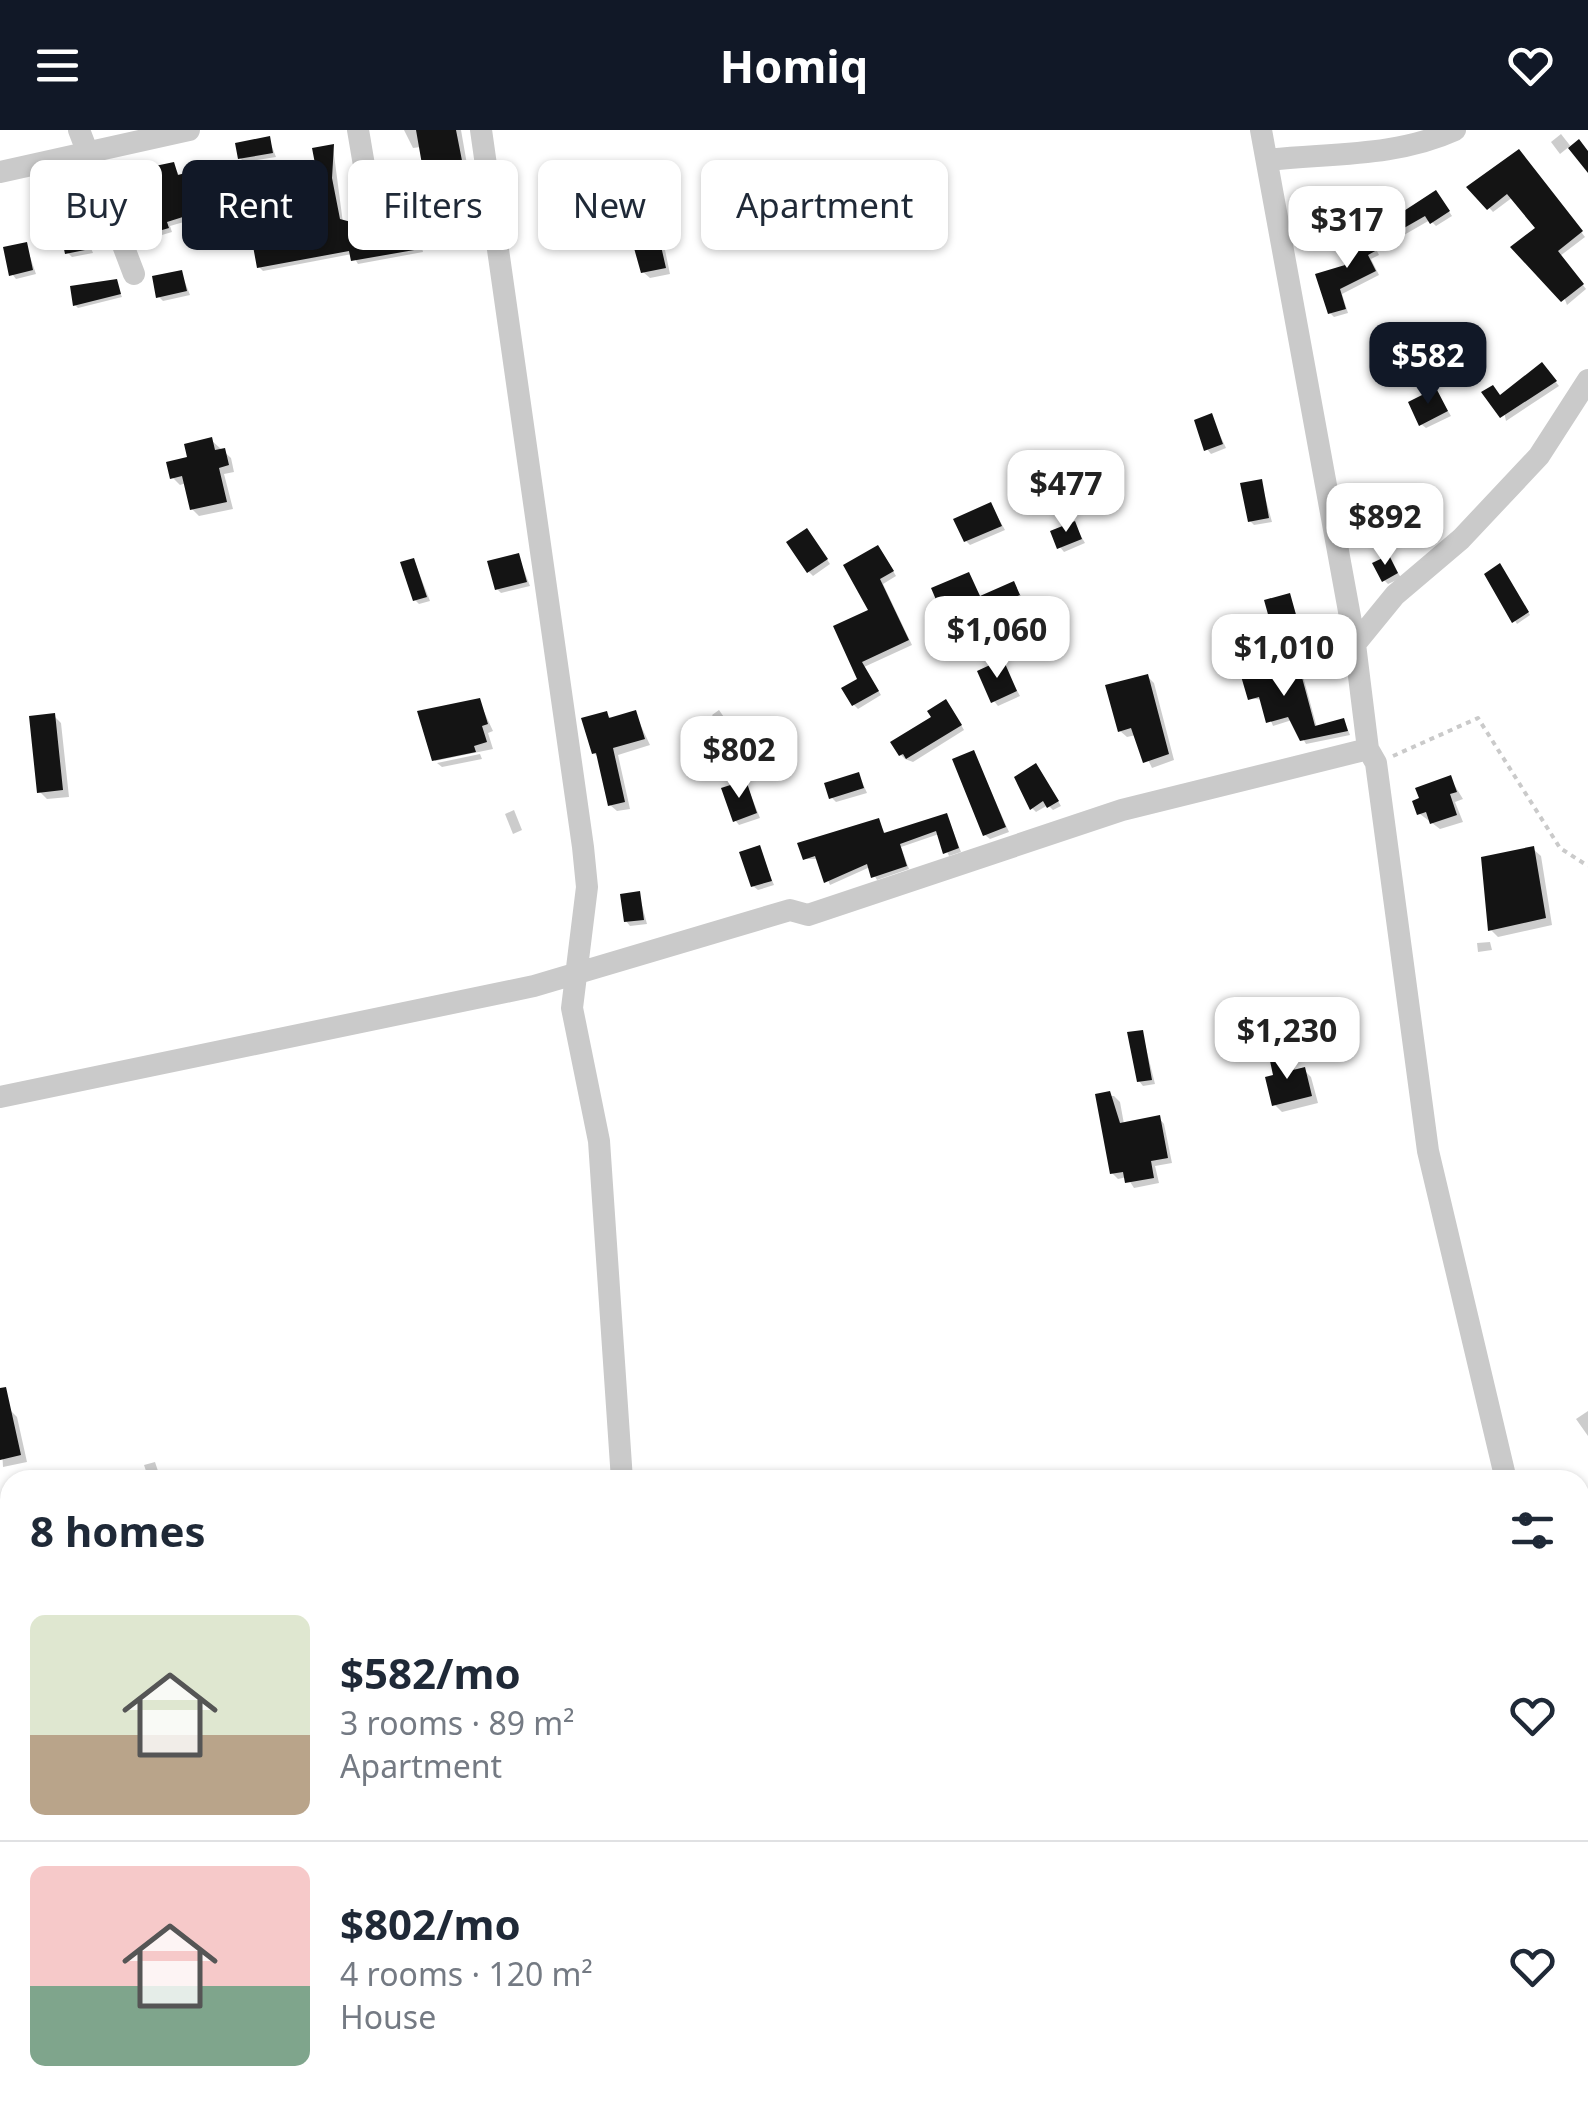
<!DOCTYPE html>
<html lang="en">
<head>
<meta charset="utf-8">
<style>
  :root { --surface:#fff; --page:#f2f2f3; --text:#1f2937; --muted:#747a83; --line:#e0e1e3; --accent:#111827 }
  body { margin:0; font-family:"Noto Sans",sans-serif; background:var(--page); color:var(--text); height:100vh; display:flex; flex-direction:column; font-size:38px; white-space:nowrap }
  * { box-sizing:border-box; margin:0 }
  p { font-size:32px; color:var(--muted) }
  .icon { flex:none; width:55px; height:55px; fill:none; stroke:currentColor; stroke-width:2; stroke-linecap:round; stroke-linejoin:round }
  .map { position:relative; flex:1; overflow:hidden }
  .side { position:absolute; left:0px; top:1340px; width:1590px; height:642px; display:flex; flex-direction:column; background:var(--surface); border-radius:30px 30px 0 0; box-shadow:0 2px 8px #0004 }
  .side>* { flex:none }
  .hud { position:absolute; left:30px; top:30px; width:1000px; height:90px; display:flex; gap:20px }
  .price { position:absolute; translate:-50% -85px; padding:0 22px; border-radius:20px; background:#fff; color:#222; font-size:32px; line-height:65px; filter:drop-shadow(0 2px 5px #0008) }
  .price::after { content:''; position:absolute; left:50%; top:60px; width:30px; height:22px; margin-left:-15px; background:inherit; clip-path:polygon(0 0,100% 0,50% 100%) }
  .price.on { background:var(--accent); color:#fff }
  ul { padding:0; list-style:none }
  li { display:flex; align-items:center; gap:30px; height:250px; padding:0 30px }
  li+li { border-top:2px solid var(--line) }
  li span { display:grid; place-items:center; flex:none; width:280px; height:200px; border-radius:15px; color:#555 }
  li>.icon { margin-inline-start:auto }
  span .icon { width:120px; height:120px; fill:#fffc; stroke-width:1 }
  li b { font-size:42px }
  h2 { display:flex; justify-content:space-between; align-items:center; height:120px; padding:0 30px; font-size:42px }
  .tag { padding:0 35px; border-radius:15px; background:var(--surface); box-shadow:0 2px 8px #0004; font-size:35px; line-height:90px }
  .tag.on { background:var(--accent); color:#fff }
  header { display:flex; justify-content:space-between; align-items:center; height:130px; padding:0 30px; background:var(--accent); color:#fff; font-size:45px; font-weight:700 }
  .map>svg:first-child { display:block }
</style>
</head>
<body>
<header><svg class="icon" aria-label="menu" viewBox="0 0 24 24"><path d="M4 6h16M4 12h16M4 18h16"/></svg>Homiq<svg class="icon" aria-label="heart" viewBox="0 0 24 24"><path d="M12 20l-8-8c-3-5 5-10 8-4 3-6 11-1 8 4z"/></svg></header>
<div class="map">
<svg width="1588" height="1982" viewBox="0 0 1588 1982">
  <rect width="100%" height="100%" fill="#fff"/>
  <path fill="#0003" d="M404 0H461L472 63 437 69 430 62 421 17 413 18Z
    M1561 4 1572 18 1588 24V39L1570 16 1560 24 1551 12Z
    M269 9 276 27 244 32 240 28Z
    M333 17 343 93 367 99 411 70 423 122 358 134 352 124 263 141 259 137 324 67Z
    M1523 27 1585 107 1560 126 1586 159 1567 175 1538 98 1513 67 1493 82 1470 57Z
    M173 34 180 47 192 44 196 48 208 85 170 96 172 102 152 108 147 104Z
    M80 50 93 77 55 89 51 85Z
    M648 66 655 72 670 144 650 148 643 142 629 92 618 87Z
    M1440 68 1452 86 1436 96 1430 90 1404 105 1399 101 1394 91Z
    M85 103 93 123 72 127 68 123Z
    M1371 109 1379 125 1371 129 1379 145 1342 164 1348 183 1334 187 1330 183 1348 136Z
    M26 115 36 144 16 149 12 144Z
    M181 142 190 165 163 171 159 167Z
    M116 152 122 167 78 178 75 175Z
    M1415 197 1425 212 1385 232 1381 227Z
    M1546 240 1559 256 1506 291 1501 268Z
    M1436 261 1451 286 1426 298 1421 294Z
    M1211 286 1226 318 1211 324 1207 319Z
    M211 310 231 328 234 342 224 344 233 379 199 386 192 379 186 353 180 355 173 348Z
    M1050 344 1059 361 1039 369 1035 364Z
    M1261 352 1272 392 1254 395 1250 391Z
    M991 375 1005 400 970 415 966 411Z
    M1396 393 1406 412 1392 420 1388 415Z
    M1074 394 1085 413 1064 422 1060 417Z
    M811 405 830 434 813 446 809 442Z
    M882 422 896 446 883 454 912 515 864 537 881 565 858 579 854 575 860 550 836 497 871 481Z
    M518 425 530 456 501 463 497 459Z
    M414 430 430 471 419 474 415 470Z
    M1392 432 1401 448 1388 454 1384 450Z
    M1502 439 1530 485 1517 494 1487 445Z
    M968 445 981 468 1013 454 1023 469 989 484 995 498 974 508 961 484 950 488 945 484Z
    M1289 465 1300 495 1292 497 1296 511 1282 515 1279 511Z
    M1257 526 1267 552 1299 543 1303 546 1317 598 1344 590 1350 605 1306 614 1292 590 1273 596 1263 570 1250 568Z
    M1002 532 1020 566 998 576 994 571Z
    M1147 546 1154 553 1174 630 1152 638 1136 605 1127 607 1120 601Z
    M479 571 493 601 488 603 493 619 435 631 420 583Z
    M950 576 964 600 913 632 905 629 901 625Z
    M719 580 726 590 719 595 712 585Z
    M635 583 650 615 618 625 630 679 617 681 610 675 600 629 594 623 606 584 612 589Z
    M54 586 61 593 69 667 47 669 40 662Z
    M974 623 1009 702 990 709 985 705Z
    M480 624 482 629 442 637 437 633Z
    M1040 641 1061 676 1053 680 1048 675 1036 682 1032 678Z
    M859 645 867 663 836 672 832 668Z
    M1450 648 1463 669 1455 672 1463 692 1440 699 1420 684Z
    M746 653 760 688 739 695 735 690Z
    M514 680 522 700 513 704 505 684Z
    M947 685 961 722 949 726 939 704 901 717 909 739 877 750 870 737 830 755 819 729H805L878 691 886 705Z
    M759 718 774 755 758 760 753 756Z
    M1533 719 1541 726 1552 795 1498 807 1491 800Z
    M639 764 647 794 630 796 626 791Z
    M1490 812 1492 820 1478 822 1477 813Z
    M1142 902 1155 954 1143 956 1139 951Z
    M1288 929 1297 942 1304 940 1311 947 1318 973 1282 982 1275 975 1276 947Z
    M1098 966H1114L1120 972 1124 994 1159 988 1164 994 1172 1033 1155 1036 1159 1053 1134 1058 1127 1047 1118 1049 1112 1043Z
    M9 1279 17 1287 27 1332 3 1337 0 1282Z
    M1588 1281V1306L1576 1289Z
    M155 1332 160 1347 149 1350 144 1335Z
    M0 1768 10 1785V1817L0 1800Z"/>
  <path fill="#141414" d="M416 0H456L467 56 427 63Z
    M270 6 273 23 238 29 235 13Z
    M1579 9 1588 21V43L1568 18Z
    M334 14 332 48 340 89 366 96 382 82 380 74 412 68 420 119 351 131 349 121 257 138 253 116 275 113 267 73 321 65 312 18Z
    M1519 19 1583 101 1558 121 1584 154 1561 172 1510 117 1535 98 1507 64 1487 80 1466 57Z
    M174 32 178 45 192 41 205 80 167 92 169 98 145 105 122 43Z
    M81 47 91 72 49 86 44 65 66 60 64 53Z
    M1436 60 1450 81 1430 94 1425 86 1397 102 1390 90Z
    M649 63 666 138 641 143 625 86 616 88 612 72Z
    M86 100 90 119 65 124 61 105Z
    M1368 102 1377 120 1368 125 1376 141 1340 159 1346 179 1328 184 1315 144 1345 135 1336 117Z
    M27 112 33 140 9 146 3 117Z
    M182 140 187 161 156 168 152 146Z
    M117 149 121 164 73 176 70 156Z
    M1416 194 1422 207 1379 229 1372 216Z
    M1542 232 1557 251 1500 288 1481 262 1493 255 1500 265Z
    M1436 258 1448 281 1419 296 1408 272Z
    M1212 283 1223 314 1204 321 1194 290Z
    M212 307 215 320 225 318 229 335 219 338 227 372 190 380 182 346 170 349 166 332 187 327 184 314Z
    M1050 341 1056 356 1033 366 1027 351Z
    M1262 349 1269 388 1248 392 1240 353Z
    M991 372 1002 396 964 412 953 389Z
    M1393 386 1404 407 1386 417 1375 395Z
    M1075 391 1082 409 1057 419 1050 401Z
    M807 398 828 429 807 443 786 412Z
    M878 415 894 441 880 449 909 510 862 532 879 561 852 576 841 558 857 549 833 496 868 480 843 435Z
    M519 423 527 452 495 460 487 431Z
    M1389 425 1398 443 1382 452 1372 433Z
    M414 428 427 467 413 471 400 432Z
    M1500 433 1529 482 1512 493 1484 444Z
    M969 442 980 466 1014 451 1020 465 987 480 993 494 968 505 956 480 943 486 931 458Z
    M1290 463 1298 492 1290 494 1294 508 1276 513 1264 470Z
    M1257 523 1265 549 1300 540 1315 596 1344 588 1348 601 1300 611 1288 587 1266 593 1259 567 1248 570 1236 529Z
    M1003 529 1017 561 991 573 977 541Z
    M1148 544 1169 624 1143 633 1131 598 1118 602 1105 555Z
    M480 568 488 594 482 596 487 612 474 616 476 622 432 631 417 581Z
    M946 569 962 595 906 629 903 624 899 626 890 612 931 587 927 581Z
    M636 580 645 609 613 618 625 672 608 676 596 623 592 624 581 588 607 581 609 588Z
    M55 583 63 660 37 663 29 586Z
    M974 620 1006 697 983 706 952 629Z
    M1036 633 1059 671 1047 678 1043 671 1030 680 1014 647Z
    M859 642 864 658 829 669 824 653Z
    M1451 645 1457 662 1450 664 1457 685 1430 694 1426 682 1417 685 1412 671 1419 668 1415 658Z
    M746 650 757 683 733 692 721 658Z
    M947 683 959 718 943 724 936 701 900 714 907 736 871 748 867 734 824 753 815 726 803 730 797 713 879 688 884 703Z
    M760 715 772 751 751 757 739 722Z
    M1534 716 1546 788 1488 801 1481 727Z
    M640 761 644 790 624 792 620 764Z
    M1143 900 1152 950 1137 952 1127 902Z
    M1289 926 1293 940 1305 937 1312 966 1272 976 1265 947 1273 945 1270 931Z
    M1110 961 1120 993 1160 985 1168 1028 1151 1031 1154 1048 1125 1053 1123 1042 1110 1044 1095 964Z
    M6 1257 21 1325 0 1330V1258Z"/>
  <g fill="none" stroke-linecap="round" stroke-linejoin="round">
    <path stroke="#cacaca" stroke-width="4" stroke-dasharray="5 5" stroke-linecap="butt" d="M1393 626 1478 588 1560 718 1588 736"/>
    <path stroke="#cacaca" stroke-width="22" d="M79 0 134 144
      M358 0 367 53 362 82
      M481 0 583 717 587 757 572 878 599 1011 622 1350
      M1261 0 1355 514 1368 619 1376 633 1428 1021 1506 1350
      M1267 30C1330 23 1396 27 1455 0
      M0 42 189 0
      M1355 514 1395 465 1461 409 1539 326 1588 250
      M0 967 534 856 790 780 808 785 1122 680 1368 619
      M1580 1770 1588 1806
      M691 1972 692 1982
      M295 1978 296 1982"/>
  </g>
</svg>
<b class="price" style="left:1347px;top:141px">$317</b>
<b class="price on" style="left:1428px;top:277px">$582</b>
<b class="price" style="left:1066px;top:405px">$477</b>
<b class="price" style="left:1385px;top:438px">$892</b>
<b class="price" style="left:997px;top:551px">$1,060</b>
<b class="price" style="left:1284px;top:569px">$1,010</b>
<b class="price" style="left:739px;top:671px">$802</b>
<b class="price" style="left:1287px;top:952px">$1,230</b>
<div class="hud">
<a class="tag">Buy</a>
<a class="tag on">Rent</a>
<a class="tag">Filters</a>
<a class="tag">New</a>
<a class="tag">Apartment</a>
</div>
<section class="side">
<h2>8 homes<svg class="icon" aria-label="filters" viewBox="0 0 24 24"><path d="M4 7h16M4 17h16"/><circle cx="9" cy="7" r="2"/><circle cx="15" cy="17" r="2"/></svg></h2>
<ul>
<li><span style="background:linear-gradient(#dfe7d0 60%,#b9a48a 0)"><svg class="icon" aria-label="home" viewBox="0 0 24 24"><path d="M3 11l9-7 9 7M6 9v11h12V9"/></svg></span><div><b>$582/mo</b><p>3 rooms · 89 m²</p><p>Apartment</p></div><svg class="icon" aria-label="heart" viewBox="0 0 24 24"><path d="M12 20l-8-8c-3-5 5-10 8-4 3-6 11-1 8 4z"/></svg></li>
<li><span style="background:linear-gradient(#f6c9c9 60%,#7fa58c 0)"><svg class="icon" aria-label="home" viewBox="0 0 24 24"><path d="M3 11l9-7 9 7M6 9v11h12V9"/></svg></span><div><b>$802/mo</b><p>4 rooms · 120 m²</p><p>House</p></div><svg class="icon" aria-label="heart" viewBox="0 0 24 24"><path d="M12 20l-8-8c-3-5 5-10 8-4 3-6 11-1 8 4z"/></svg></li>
</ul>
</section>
</div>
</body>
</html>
